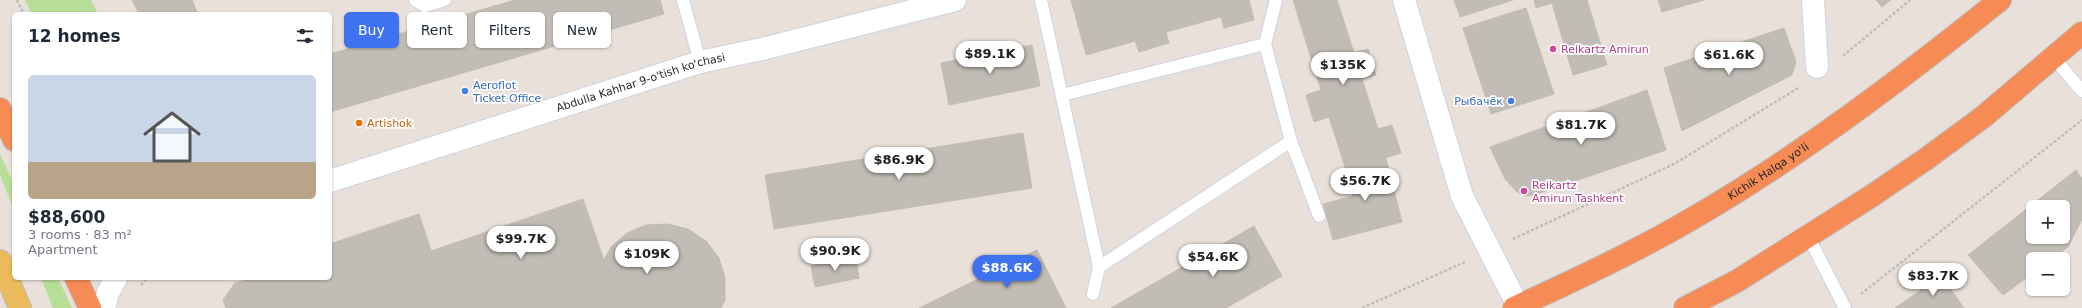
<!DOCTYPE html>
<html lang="en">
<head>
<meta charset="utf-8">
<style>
  :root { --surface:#fff; --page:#f6f6f7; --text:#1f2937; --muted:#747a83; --line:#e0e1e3; --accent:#3e72f1 }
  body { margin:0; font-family:"DejaVu Sans",sans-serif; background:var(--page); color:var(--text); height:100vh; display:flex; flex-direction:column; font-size:15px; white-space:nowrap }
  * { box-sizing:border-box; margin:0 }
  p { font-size:13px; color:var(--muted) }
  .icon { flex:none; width:22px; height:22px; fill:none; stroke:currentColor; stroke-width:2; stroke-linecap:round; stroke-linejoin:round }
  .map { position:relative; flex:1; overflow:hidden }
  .panel { position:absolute; left:12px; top:12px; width:320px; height:268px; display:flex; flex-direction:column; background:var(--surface); border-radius:6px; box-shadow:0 1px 3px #0004 }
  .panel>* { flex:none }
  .banner { position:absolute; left:344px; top:12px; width:380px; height:36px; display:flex; gap:8px }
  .buttons { position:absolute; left:2026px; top:200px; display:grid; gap:8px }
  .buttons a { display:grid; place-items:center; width:44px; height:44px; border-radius:6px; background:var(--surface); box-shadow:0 1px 3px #0004; font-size:20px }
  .price { position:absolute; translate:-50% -34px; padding:0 9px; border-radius:14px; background:#fff; color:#222; font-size:13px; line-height:26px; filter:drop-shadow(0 1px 2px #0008) }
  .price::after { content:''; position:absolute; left:50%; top:24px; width:12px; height:9px; margin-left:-6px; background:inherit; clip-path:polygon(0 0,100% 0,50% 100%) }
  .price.current { background:var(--accent); color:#fff }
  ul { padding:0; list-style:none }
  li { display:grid; align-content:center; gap:8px; height:212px; padding:0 16px }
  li+li { border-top:1px solid var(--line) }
  li span { display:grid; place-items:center; height:124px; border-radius:6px; color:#555 }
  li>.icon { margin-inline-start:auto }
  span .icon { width:72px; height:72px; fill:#fffc; stroke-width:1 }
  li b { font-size:17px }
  h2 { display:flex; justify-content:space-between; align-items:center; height:48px; padding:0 16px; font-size:17px }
  .tag { padding:0 14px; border-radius:6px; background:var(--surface); box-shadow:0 1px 3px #0004; font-size:14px; line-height:36px }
  .tag.current { background:var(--accent); color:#fff }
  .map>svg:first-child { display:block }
</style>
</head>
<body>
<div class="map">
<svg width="2082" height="308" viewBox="0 0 2082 308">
  <rect width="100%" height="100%" fill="#e9e0d9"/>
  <path fill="#b7de97" d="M25 0H91L98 14H32Z
    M0 154 14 184V210L0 175Z
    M41 278H58L72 308H53Z"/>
  <path fill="#c1bcb5" stroke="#c4bcb3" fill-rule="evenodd" d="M132 0H192L198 14H139Z
    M515 0H660L664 14 330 112V54Z
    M1071 0H1249L1254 20 1224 28 1221 17 1166 32 1169 43 1139 52 1135 41 1086 55Z
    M1293 0H1337L1354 53 1368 49 1371 60 1376 75 1362 79 1378 129 1392 125 1401 153 1346 170 1329 117 1314 122 1306 95 1321 90Z
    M1454 0H1513L1460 17Z
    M1534 0H1587L1607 65 1573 75 1552 3 1536 8Z
    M1658 0H1704L1662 12Z
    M1876 0H1891L1882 7Z
    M1526 8 1554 94 1491 114 1463 28Z
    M1784 28 1796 62 1792 75 1682 131 1664 68Z
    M1032 45 1040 86 949 105 941 63Z
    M1647 90 1666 150 1534 195 1525 196 1517 192 1505 179 1490 147Z
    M1023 133 1032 188 774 229 765 175Z
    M1386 158 1402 222 1333 240 1323 204 1353 196 1346 170Z
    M2076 170 2082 179V219L2068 247 2052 259H2033V273L2003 295 1968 255ZM2033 207H2063V237H2033Z
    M583 199 608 272 501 308H451L431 251Z
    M419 214 443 286 380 308H277L267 278H330V244Z
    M668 224 688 229 706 241 719 258 725 278V300L721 308H501L608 272 604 260 611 247 627 233 646 225Z
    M1254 226 1282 276 1226 308H1111Z
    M1037 250 1066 308H919Z
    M856 258 859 278 815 287 811 266Z
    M1941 276 1964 308H1895Z
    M253 278H267L277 308H226L223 300 235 283Z
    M443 286 451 308H380Z"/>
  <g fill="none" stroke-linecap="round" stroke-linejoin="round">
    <g stroke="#ced3e0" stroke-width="14">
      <path id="lane" d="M415 0 425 6 445 0
        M683 0 700 62
        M1041 0 1099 267 1093 294
        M1276 0 1265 44 1291 141 1319 216
        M2054 58 2082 91
        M1062 95 1265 44
        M1808 236 1845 308
        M1099 267 1291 141"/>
    </g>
    <g stroke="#ced3e0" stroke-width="24">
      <g id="street">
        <path d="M1813 0 1817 67"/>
        <path id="s1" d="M330 181 700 62 762 49 955 0"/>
        <path d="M104 308 108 293 116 278"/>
      </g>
    </g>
    <g stroke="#ced3e0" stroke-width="24">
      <path id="secondary" d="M1404 0 1462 196 1518 306"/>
    </g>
    <g stroke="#bebebe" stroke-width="24">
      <path id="primary" d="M0 261 20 308"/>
    </g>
    <g stroke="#bebebe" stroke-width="24">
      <g id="highway">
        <path d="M0 109 14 140"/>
        <path d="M76 278 90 308"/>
        <path id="s2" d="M1514 308C1575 280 1637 251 1695 217 1803 154 1903 78 2000 0"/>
        <path d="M1685 308 1737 281 1870 197 1926 159 1983 117 2082 33"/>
      </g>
    </g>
    <path stroke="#bebebe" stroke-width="2.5" stroke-dasharray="3 2" stroke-linecap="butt" d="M17 0 24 14
      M1843 56 1910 0
      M1513 239 1674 164 1800 87
      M141 285 148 278
      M1861 294 2082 120
      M1362 308 1465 262"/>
    <use href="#lane" stroke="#fff" stroke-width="12"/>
    <use href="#street" stroke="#fff" stroke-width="22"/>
    <use href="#secondary" stroke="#fff" stroke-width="22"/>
    <use href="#primary" stroke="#eaba5d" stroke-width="22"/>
    <use href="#highway" stroke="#f78b56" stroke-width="22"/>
  </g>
  <g fill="#d1479c" stroke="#fff" stroke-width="1.5">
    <circle cx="1553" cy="49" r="4"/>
    <circle cx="1524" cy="191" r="4"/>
  </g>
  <g fill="#3f7fe0" stroke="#fff" stroke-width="1.5">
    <circle cx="465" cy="91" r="4"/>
    <circle cx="1511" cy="101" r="4"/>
  </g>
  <circle fill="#e8710a" stroke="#fff" stroke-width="1.5" cx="359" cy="123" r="4"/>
  <g text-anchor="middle" stroke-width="3.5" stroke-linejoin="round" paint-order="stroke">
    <g font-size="11" fill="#b23c85" stroke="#fff" text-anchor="start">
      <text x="1561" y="53">Reikartz Amirun</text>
      <text x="1532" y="189">Reikartz<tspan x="1532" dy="13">Amirun Tashkent</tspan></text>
    </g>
    <g font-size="11" fill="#272727" stroke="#fff">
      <text dy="4" stroke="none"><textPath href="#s1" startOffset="326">Abdulla Kahhar 9-o'tish ko'chasi</textPath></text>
      <text dy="4" stroke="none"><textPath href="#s2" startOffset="289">Kichik Halqa yo'li</textPath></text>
    </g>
    <g font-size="11" fill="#366cbe" stroke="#fff" text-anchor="start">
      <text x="473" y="89">Aeroflot<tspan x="473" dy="13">Ticket Office</tspan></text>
      <text x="1503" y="105" text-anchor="end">Рыбачёк</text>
    </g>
    <g font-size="11" fill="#c56008" stroke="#fff" text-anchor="start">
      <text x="367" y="127">Artishok</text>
    </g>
  </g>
</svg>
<div class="buttons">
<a>+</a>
<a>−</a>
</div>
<b class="price" style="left:990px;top:75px">$89.1K</b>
<b class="price" style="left:1729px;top:76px">$61.6K</b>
<b class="price" style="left:1343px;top:86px">$135K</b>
<b class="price" style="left:1581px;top:146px">$81.7K</b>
<b class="price" style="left:899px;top:181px">$86.9K</b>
<b class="price" style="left:1365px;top:202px">$56.7K</b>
<b class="price" style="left:521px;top:260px">$99.7K</b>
<b class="price" style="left:835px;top:272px">$90.9K</b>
<b class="price" style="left:647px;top:275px">$109K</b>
<b class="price" style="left:1213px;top:278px">$54.6K</b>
<b class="price current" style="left:1007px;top:289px">$88.6K</b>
<b class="price" style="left:1933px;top:297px">$83.7K</b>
<div class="banner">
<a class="tag current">Buy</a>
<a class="tag">Rent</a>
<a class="tag">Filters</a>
<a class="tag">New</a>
</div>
<section class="panel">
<h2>12 homes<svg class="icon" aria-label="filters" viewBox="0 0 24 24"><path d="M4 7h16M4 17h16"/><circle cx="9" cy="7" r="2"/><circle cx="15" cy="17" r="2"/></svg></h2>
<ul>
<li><span style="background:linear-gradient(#c9d6e8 70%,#b9a48a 0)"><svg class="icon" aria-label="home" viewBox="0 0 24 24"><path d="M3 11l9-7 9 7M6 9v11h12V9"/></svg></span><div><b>$88,600</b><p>3 rooms · 83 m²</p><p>Apartment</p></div></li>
</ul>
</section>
</div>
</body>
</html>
